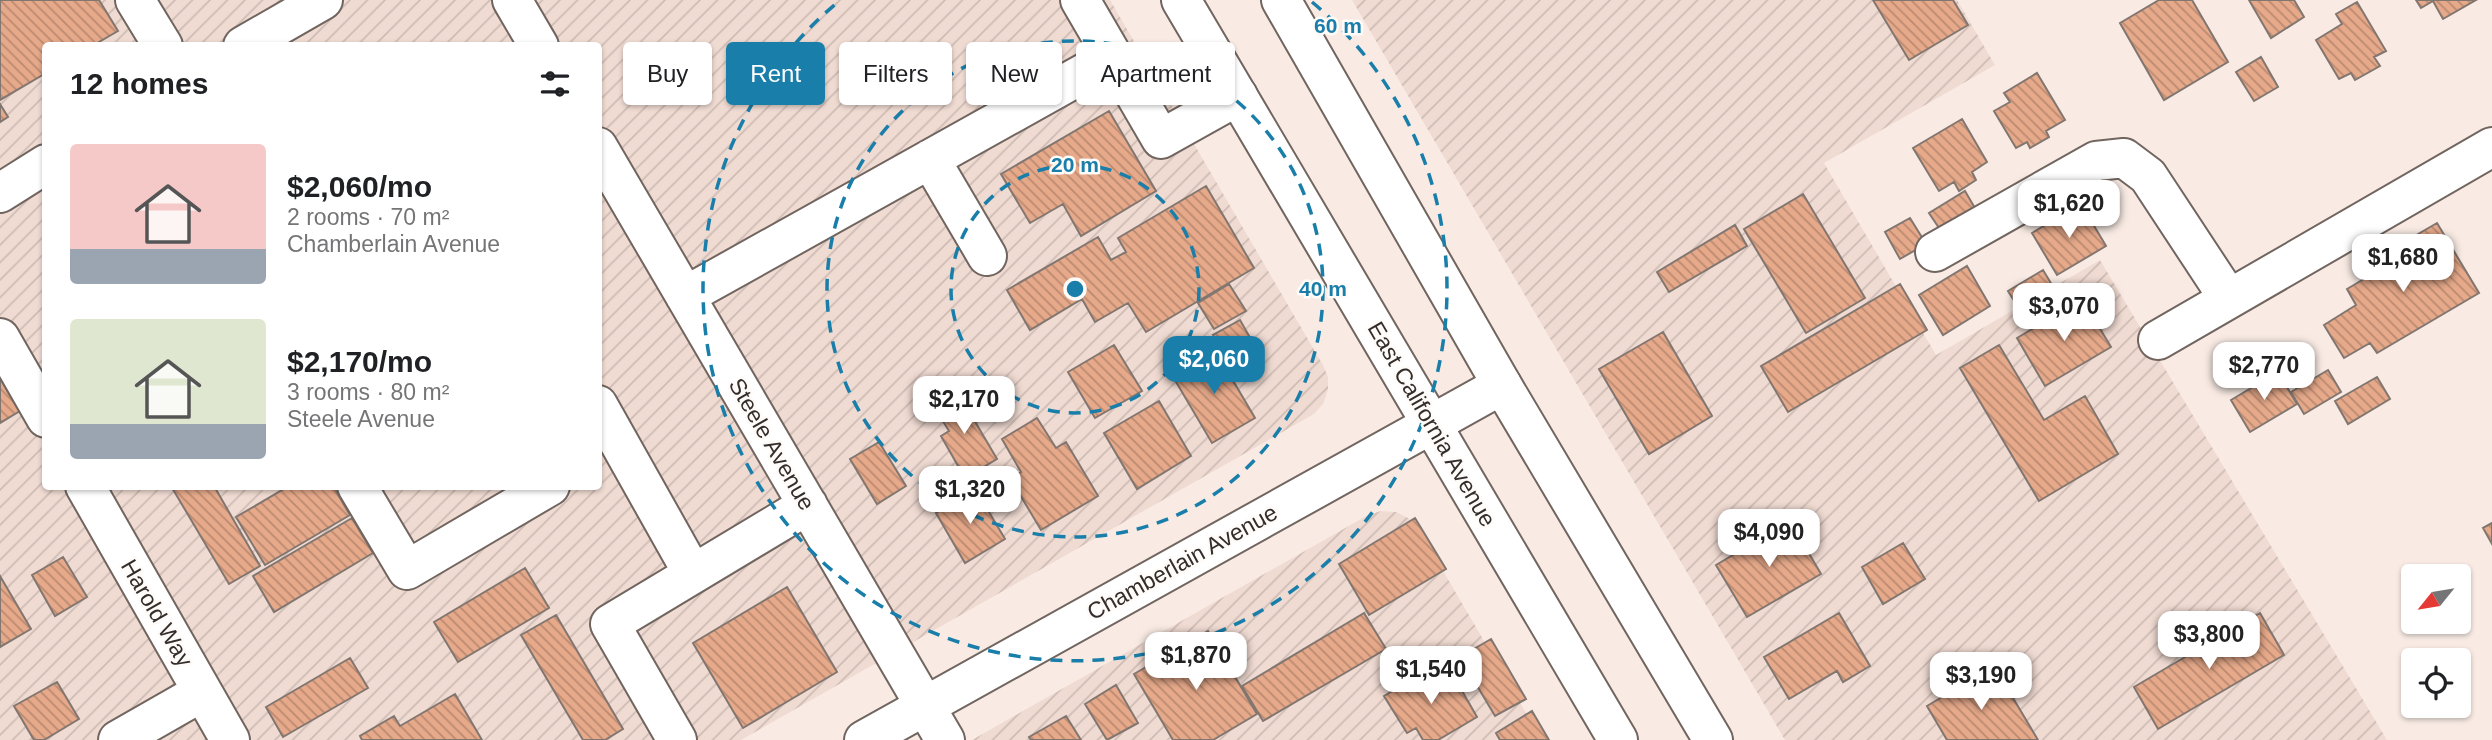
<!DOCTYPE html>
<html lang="en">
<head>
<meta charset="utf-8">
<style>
  :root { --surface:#fff; --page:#f2f2f2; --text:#202124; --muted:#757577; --accent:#197ea9 }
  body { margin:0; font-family:Arial,sans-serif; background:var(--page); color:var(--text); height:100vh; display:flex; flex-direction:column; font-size:26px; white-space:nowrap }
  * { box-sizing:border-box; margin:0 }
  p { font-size:23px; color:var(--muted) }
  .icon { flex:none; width:38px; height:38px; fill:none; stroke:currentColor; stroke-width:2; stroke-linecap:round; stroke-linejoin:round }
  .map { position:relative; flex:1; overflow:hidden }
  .sheet { position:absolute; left:42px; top:42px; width:560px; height:448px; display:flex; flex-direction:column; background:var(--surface); border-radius:7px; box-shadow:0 2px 5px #0004 }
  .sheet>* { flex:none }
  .top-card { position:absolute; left:623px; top:42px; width:665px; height:63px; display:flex; gap:14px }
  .needle { width:46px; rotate:240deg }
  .fabs { position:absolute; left:2401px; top:564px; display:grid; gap:14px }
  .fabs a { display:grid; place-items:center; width:70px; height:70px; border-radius:7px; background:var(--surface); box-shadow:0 2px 5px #0004; font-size:35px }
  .price { position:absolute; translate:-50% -60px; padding:0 16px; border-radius:14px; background:#fff; color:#222; font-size:23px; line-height:46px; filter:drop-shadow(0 2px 4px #0008) }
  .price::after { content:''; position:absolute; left:50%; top:42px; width:21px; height:16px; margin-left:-10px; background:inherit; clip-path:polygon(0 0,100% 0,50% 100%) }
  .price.selected { background:var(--accent); color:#fff }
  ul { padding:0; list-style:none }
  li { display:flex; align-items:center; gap:21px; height:175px; padding:0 28px }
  li span { display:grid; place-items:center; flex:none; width:196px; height:140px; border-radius:7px; color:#555 }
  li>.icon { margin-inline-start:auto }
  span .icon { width:84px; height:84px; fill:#fffc; stroke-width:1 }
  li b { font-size:30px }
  h2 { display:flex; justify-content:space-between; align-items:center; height:84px; padding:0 28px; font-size:30px }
  .tag { padding:0 24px; border-radius:7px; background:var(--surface); box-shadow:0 2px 5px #0004; font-size:24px; line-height:63px }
  .tag.selected { background:var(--accent); color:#fff }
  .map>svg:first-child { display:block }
</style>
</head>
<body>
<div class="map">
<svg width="2492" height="740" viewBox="0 0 2492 740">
  <defs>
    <pattern id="industrial-furrows" width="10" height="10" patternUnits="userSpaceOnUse" patternTransform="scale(1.75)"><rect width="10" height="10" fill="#f0dbd2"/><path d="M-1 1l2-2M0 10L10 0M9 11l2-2" fill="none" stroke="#cebcb4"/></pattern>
    <pattern id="building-back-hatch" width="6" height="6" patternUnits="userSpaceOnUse" patternTransform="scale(1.75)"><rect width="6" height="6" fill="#e6a98a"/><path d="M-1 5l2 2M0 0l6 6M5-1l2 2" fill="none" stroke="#bb8a71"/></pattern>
  </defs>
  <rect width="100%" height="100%" fill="#f9ebe4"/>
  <path fill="url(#industrial-furrows)" fill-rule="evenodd" d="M0 0H1110L1323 365 1328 377V390L1323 404 1314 414 741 740H0ZM46 46H598V486H46Z
    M1352 0H1957L1995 65 1824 163 1936 355 2100 260 2387 740H1785Z
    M1381 511 1396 512 1408 518 1418 528 1542 740H972L1368 515Z"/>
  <path fill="url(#building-back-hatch)" stroke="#827670" stroke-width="2" d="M0 0H99L118 31 92 46H46V73L0 100Z
    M1873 0H1953L1968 25 1909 60Z
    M2159 0H2192L2228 62 2164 100 2120 23Z
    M2249 0H2294L2304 17 2271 38Z
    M2416 0H2476L2443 19 2433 1 2421 8Z
    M2357 2 2386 51 2374 57 2380 66 2355 80 2351 73 2339 79 2316 40 2342 24 2336 14Z
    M2261 57 2278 87 2254 101 2236 72Z
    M2037 73 2065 120 2046 131 2049 137 2030 148 2027 142 2016 148 1994 111 2010 102 2004 93Z
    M0 104 8 117 0 122Z
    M1109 111 1156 191 1081 236 1063 204 1030 223 1001 174Z
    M1962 119 1987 162 1972 172 1976 180 1959 191 1954 182 1939 191 1913 148Z
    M1206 186 1254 268 1146 332 1128 303 1095 322 1082 299 1030 330 1007 290 1098 237 1111 260 1126 252 1118 238Z
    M1965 191 1976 210 1941 231 1929 213Z
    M1803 194 1865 298 1806 333 1744 229Z
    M2081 204 2106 246 2057 275 2032 233Z
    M1910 218 1926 244 1900 259 1885 232Z
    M2437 223 2479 293 2377 353 2370 343 2344 358 2324 325 2356 305 2347 289 2389 264 2384 254Z
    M1735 225 1747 246 1669 292 1657 272Z
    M1967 266 1990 306 1943 335 1919 295Z
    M2043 270 2058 295 2023 315 2008 291Z
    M1229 284 1246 311 1214 329 1198 303Z
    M1900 284 1927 330 1788 412 1761 366Z
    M2082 299 2111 347 2045 386 2017 338Z
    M1240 320 1256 348 1229 363 1213 335Z
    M1663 332 1712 416 1649 454 1599 369Z
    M1114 345 1142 391 1095 418 1068 372Z
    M1999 345 2044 420 2085 396 2118 454 2039 501 1960 368Z
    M1215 350 1255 418 1212 443 1172 375Z
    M2328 370 2341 392 2304 414 2291 392Z
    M2278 372 2297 404 2250 432 2231 400Z
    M0 377 20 411 0 423Z
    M2377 377 2390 399 2348 424 2335 401Z
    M957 391 997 459 965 478 941 436 949 431 933 405Z
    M1159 401 1191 456 1137 489 1104 433Z
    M1037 418 1056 448 1066 442 1098 496 1041 530 1010 478 1021 472 1002 439Z
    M879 442 906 486 877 504 850 459Z
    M171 486H214L260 566 229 584Z
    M289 486H333L350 515 265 565 236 517Z
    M976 490 1005 539 965 563 936 513Z
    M352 518 373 553 274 612 253 576Z
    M1415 518 1446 569 1369 615 1339 564Z
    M1790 521 1821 574 1747 617 1716 565Z
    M2492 523V544L2483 528Z
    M1903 543 1925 579 1883 604 1862 567Z
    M63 557 87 597 55 616 32 575Z
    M525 568 549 608 458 662 434 622Z
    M0 576 31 629 0 647Z
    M787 587 837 672 743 728 693 643Z
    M1364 613 1386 649 1263 721 1242 686Z
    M1839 613 1870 666 1843 682 1837 671 1789 699 1764 657Z
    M2260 613 2284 655 2158 729 2134 687Z
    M556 615 623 729 605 740H583L521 635Z
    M1208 631 1257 714 1213 740H1173L1134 674Z
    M1491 639 1526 699 1495 716 1460 657Z
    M350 658 368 688 283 737 266 707Z
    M1994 666 2038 740H1947L1927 706Z
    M1450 670 1477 717 1438 740H1423L1416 728 1407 733 1384 696 1421 674 1427 684Z
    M57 682 79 719 44 740H34L14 706Z
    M1116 685 1138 723 1107 740 1085 704Z
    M455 694 482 740H362L360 736 394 716 400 726Z
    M1532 711 1549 740H1500L1496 733Z
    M1066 716 1081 740H1031L1029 737Z"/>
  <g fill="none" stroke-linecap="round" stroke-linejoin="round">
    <g stroke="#71655f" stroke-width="42">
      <path id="minor" d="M135 0 163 46
        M512 0 539 46
        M1080 0 1161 139 1238 96
        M243 46 323 0
        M598 147 945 740
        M930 159 987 256
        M0 193 46 164
        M1935 252 2096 161 2124 158 2148 176 2229 299
        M685 296 1113 57
        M0 338 46 418
        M2158 340 2492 147
        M598 405 693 574
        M85 486 230 740
        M357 486 407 570 550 486
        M118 740 202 692
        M677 740 610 624 808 505
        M864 740 1502 385"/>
    </g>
    <g stroke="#71655f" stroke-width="42">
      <path id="major" d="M1181 0 1618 740
        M1281 0 1502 385 1713 740"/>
    </g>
    <use href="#minor" stroke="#fff" stroke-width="38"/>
    <use href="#major" stroke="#fff" stroke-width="38"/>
  </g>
  <g fill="none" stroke="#197ea9" stroke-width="3.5" stroke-dasharray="12 9">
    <circle cx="1075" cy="289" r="124"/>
    <circle cx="1075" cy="289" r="248"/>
    <path d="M1312 2A372 372 0 1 1 838 2"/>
  </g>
  <g text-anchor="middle" stroke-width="5" stroke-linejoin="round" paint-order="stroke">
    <g font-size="23" fill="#332e2c" stroke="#fefbf9">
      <text transform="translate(1432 424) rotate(60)" y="8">East California Avenue</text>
      <text transform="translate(772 444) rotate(60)" y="8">Steele Avenue</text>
      <text transform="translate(1182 562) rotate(-29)" y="8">Chamberlain Avenue</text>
      <text transform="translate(157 613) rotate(60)" y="8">Harold Way</text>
    </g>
  </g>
  <circle cx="1075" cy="289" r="10" fill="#197ea9" stroke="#fefbf9" stroke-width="3.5"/>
  <g font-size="21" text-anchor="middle" font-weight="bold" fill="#197ea9" stroke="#fefbf9" stroke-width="5" stroke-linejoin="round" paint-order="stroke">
    <text x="1338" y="33">60 m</text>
    <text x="1075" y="172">20 m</text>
    <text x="1323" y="296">40 m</text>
  </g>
</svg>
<div class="fabs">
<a><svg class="needle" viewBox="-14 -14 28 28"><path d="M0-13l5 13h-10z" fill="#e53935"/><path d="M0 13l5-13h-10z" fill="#757577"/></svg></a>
<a><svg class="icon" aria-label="locate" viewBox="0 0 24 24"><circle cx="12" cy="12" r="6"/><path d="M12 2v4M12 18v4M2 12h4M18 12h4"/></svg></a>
</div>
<b class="price" style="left:2069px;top:240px">$1,620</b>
<b class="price" style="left:2403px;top:294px">$1,680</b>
<b class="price" style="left:2064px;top:343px">$3,070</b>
<b class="price selected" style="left:1214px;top:396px">$2,060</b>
<b class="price" style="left:2264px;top:402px">$2,770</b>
<b class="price" style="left:964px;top:436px">$2,170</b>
<b class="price" style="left:970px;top:526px">$1,320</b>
<b class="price" style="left:1769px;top:569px">$4,090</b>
<b class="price" style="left:2209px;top:671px">$3,800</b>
<b class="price" style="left:1196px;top:692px">$1,870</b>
<b class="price" style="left:1431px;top:706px">$1,540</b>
<b class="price" style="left:1981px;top:712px">$3,190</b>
<div class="top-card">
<a class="tag">Buy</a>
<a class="tag selected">Rent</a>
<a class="tag">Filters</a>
<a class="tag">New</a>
<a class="tag">Apartment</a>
</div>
<section class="sheet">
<h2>12 homes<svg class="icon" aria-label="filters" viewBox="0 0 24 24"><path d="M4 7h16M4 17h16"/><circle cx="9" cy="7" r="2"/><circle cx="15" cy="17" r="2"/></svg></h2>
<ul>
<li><span style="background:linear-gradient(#f6c9c9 75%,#9aa5b1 0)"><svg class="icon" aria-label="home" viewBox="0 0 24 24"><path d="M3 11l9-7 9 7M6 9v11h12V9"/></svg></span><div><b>$2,060/mo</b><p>2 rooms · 70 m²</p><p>Chamberlain Avenue</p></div></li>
<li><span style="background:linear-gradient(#dfe7d0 75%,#9aa5b1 0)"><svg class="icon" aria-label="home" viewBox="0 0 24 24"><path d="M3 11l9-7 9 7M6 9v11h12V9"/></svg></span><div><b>$2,170/mo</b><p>3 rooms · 80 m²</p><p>Steele Avenue</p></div></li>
</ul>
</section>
</div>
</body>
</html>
